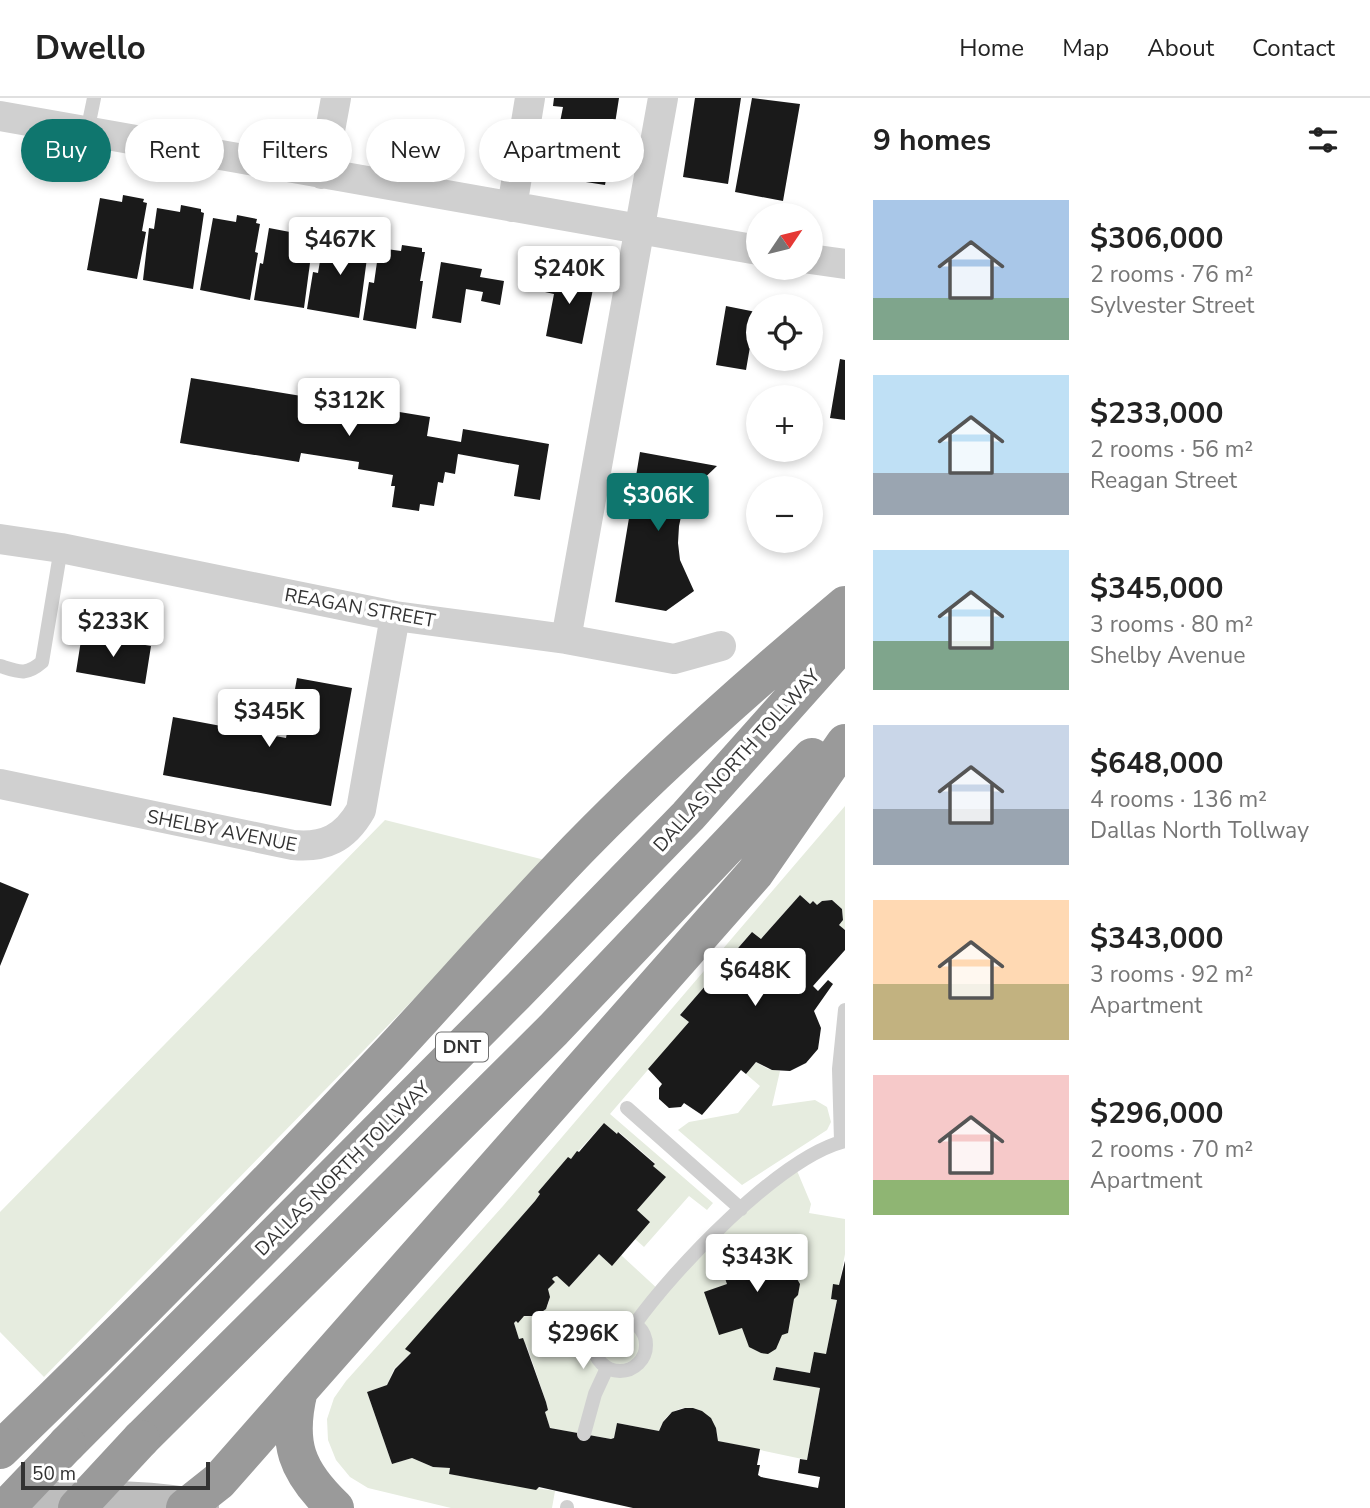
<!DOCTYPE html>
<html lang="en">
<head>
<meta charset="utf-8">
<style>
  :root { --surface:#fff; --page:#f2f2f2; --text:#222; --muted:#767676; --line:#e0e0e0; --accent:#0f766e }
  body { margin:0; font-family:"Nunito Sans",sans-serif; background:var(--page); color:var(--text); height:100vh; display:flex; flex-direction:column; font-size:26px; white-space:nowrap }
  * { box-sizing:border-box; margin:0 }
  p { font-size:23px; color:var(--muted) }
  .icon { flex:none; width:38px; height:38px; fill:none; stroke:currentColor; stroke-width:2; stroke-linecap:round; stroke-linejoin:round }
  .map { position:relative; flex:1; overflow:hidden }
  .details { display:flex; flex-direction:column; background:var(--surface); width:525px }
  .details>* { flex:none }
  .guide { position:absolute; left:21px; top:21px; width:665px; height:63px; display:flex; gap:14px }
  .needle { width:46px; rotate:55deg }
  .buttons { position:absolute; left:746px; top:105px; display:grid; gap:14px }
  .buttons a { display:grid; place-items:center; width:77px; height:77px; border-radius:50%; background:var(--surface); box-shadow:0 4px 10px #0003; font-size:35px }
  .scale { position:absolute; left:21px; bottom:18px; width:189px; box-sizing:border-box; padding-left:7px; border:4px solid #333; border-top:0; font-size:19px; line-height:24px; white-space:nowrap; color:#333; -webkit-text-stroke:5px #fff; paint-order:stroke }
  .price { position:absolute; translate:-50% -60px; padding:0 16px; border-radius:7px; background:#fff; color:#222; font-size:23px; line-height:46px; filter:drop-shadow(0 2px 4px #0008) }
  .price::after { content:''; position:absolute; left:50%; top:42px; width:21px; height:16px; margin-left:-10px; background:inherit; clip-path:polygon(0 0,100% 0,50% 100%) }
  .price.current { background:var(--accent); color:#fff }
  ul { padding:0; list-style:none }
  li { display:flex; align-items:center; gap:21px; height:175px; padding:0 28px }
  li span { display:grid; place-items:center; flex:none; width:196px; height:140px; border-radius:0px; color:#555 }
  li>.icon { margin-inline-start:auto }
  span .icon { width:84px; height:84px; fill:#fffc; stroke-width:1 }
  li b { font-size:30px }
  h2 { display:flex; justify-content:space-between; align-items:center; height:84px; padding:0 28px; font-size:30px }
  .pill { padding:0 24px; border-radius:32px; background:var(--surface); box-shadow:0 4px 10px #0003; font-size:24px; line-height:63px }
  .pill.current { background:var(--accent); color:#fff }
  header { display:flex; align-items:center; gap:42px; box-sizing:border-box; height:98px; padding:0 35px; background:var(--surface); border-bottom:2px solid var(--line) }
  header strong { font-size:33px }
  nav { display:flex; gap:38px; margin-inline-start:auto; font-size:24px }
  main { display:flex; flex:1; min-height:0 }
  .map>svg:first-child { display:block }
</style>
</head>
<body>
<header>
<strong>Dwello</strong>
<nav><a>Home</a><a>Map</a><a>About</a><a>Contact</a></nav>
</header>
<main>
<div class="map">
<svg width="845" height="1410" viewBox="0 0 845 1410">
  <rect width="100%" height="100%" fill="#fff"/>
  <path fill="#e6ecdf" d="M845 708V832L839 827 843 822 842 811 832 802 822 803 817 807 813 803 810 806 800 797 761 841 752 834 680 917 689 924 610 1016 713 1105 707 1112 689 1098 644 1149 635 1141 637 1112 665 1079 653 1068 655 1065 619 1034 617 1036 604 1025 571 1061 568 1060 538 1094 540 1096 535 1103 406 1251 411 1255 394 1271 387 1287 367 1294 392 1366 412 1360 433 1369 450 1370 449 1376 555 1393 552 1410H451L368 1390 350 1379 336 1362 328 1342 327 1321 334 1300 346 1283 503 1108Z
    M385 722 549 763 44 1279 0 1234V1114Z
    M756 964 768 971 780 973 772 1008 815 1002 827 1009 831 1024 827 1032 742 1087 678 1032 689 1024 738 1015 760 988 746 976Z
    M795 1068 811 1106 809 1115 845 1121V1156L839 1187H833L831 1201 837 1202 826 1256 810 1275 776 1269 773 1281 820 1290 807 1362 718 1343C717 1306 671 1296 659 1333L617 1325 614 1340 611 1341 550 1330 545 1314 548 1312 546 1304 527 1248 519 1241 514 1225 516 1223 518 1224 524 1218C543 1220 553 1208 548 1191L554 1179 557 1178 570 1188 599 1156 612 1167 621 1157 660 1193Z"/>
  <path fill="#1a1a1a" d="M554 0H619L614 32 560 24 563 9 553 8Z
    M695 0H741L728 86 683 79Z
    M752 0 800 6 783 103 735 94Z
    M547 38 602 47 600 63 609 65 605 87 541 77Z
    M123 97 144 101 143 104 147 105 142 133 146 134 137 181 87 172 100 100 122 104Z
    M181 107 201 111V114L204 115 193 191 143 182 149 130 154 131 157 110 180 114Z
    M237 117 257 121 256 125 260 126 255 154 258 155 250 202 200 192 213 120 236 124Z
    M291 127 311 130 310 135H314L304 210 254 202 260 165 263 166 269 130 290 134Z
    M346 136 367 140 366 145H369L359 220 307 211 313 174 318 175 324 139 345 143Z
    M402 147 422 150V154H425L420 183H423L416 231 363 222 369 184 374 185 379 150 401 153Z
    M441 164 482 171 480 179 504 183 500 207 481 203 483 194 466 191 461 225 432 220Z
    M549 172 595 181 582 246 546 238 554 196 545 194Z
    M726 208 756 214 746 272 716 267Z
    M840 261 845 262V322L830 320Z
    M191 280 430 319 427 338 461 344 463 331 549 346 540 402 514 398 519 367 458 356 455 376 445 374 443 385 438 384 434 408 420 406 419 413 392 409 395 388H391L393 377 358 371 359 364 301 355 299 364 180 345Z
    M640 354 717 368 696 388 682 414 679 428 678 445 680 462 694 493 666 513 615 504Z
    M82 536 151 548 145 586 76 574Z
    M297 580 352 590 331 708 163 677 173 619 286 640Z
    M0 784 29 796 0 868Z
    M800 797 810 806 813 803 817 807 822 803 832 802 842 811 843 822 839 827 845 832V852L813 888 818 893 828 882 833 886 814 913 821 930 818 951 806 965 790 973 772 972 756 964 746 976 741 972 702 1017 684 1005 681 1009 669 1010 659 1001V990L662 986 648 971 689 924 680 917 752 834 761 841Z
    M604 1025 617 1036 618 1034 655 1066 653 1068 666 1079 637 1112 650 1124 612 1168 599 1156 569 1189 557 1178 554 1179 552 1181 555 1184 548 1191 550 1199 546 1211 536 1218H524L518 1225 516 1223 514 1225 519 1241 523 1240 526 1248 546 1304 548 1312 545 1314 550 1330 611 1341 614 1340 617 1325 659 1333 663 1324 672 1314 685 1310H693L702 1313 711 1320 716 1330 718 1343 760 1351 757 1367H760L758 1377 761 1379 818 1390 820 1379 798 1375 800 1361 807 1362 820 1290 773 1282 776 1269 810 1275 814 1254 826 1256 837 1202 831 1201 833 1186 839 1187 845 1163V1410H633L539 1389 536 1392 449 1376 450 1370 433 1369 412 1360 392 1366 367 1294 387 1287 395 1271 411 1255 405 1251 535 1103 540 1096 538 1094 568 1059 571 1061 577 1053 579 1054Z
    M799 1140V1154H802L797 1181 800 1186 798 1197 794 1201 788 1235 782 1237 776 1251 768 1256 761 1255 749 1249 742 1230 719 1237 704 1194 727 1186 720 1166 726 1153 732 1149 740 1148 754 1156Z"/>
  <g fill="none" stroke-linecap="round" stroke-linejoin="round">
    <path stroke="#d0d0d0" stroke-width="14" d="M87 34 94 0
      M0 568C19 574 26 578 42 564L61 450
      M627 1010 741 1111
      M841 1043 839 971 845 912
      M594 1247a26 26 0 1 1 52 0a26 26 0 1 1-52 0Z
      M635 1226C673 1172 780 1059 845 1043
      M584 1336 595 1296 607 1270
      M567 1410V1409"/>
    <path stroke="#d0d0d0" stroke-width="30" d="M0 18 758 152
      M322 76 336 0
      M512 109 530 0
      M810 161 845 166
      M0 441 61 450 395 518 566 541 674 561 721 548
      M566 541 663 0
      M0 686 293 747C325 750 345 740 361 712L395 518"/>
    <path stroke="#bdbdbd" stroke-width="38" d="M0 1408C66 1400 134 1399 200 1410"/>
    <path stroke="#9a9a9a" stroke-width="38" d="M299 1292C286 1345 296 1373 335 1410
      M141 1341 553 932 812 659
      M67 1346 515 896 688 718 845 542
      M0 1352C134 1223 265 1089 392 953 454 886 515 816 579 750 663 664 753 584 845 507
      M185 1410 219 1383 755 775 845 645"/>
    <path stroke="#9a9a9a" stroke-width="38" d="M6 1410 67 1346
      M77 1410 141 1341"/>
  </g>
  <g text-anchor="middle" stroke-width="7" stroke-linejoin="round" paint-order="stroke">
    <rect fill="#fff" stroke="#707070" stroke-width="2" x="436" y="934.5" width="52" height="29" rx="5"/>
    <g font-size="18" font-weight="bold" fill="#333">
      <text x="462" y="955">DNT</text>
    </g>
    <g font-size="19" fill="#333" stroke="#fff">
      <text transform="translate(360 509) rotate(10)" y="7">REAGAN STREET</text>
      <text transform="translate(736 662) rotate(-48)" y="7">DALLAS NORTH TOLLWAY</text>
      <text transform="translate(222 732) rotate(11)" y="7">SHELBY AVENUE</text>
      <text transform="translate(342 1070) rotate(-45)" y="7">DALLAS NORTH TOLLWAY</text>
    </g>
  </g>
</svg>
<div class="buttons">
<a><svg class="needle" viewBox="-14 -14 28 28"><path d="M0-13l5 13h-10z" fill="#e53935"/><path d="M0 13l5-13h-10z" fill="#767676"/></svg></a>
<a><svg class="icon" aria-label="locate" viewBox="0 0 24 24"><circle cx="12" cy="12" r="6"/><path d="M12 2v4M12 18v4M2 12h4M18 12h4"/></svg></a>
<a>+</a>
<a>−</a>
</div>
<div class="scale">50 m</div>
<b class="price" style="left:340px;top:179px">$467K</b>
<b class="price" style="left:569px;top:208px">$240K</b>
<b class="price" style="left:349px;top:340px">$312K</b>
<b class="price current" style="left:658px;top:435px">$306K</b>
<b class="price" style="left:113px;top:561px">$233K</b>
<b class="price" style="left:269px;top:651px">$345K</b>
<b class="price" style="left:755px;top:910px">$648K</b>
<b class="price" style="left:757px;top:1196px">$343K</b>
<b class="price" style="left:583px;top:1273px">$296K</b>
<div class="guide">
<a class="pill current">Buy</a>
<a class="pill">Rent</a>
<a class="pill">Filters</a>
<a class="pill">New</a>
<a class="pill">Apartment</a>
</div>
</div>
<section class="details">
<h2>9 homes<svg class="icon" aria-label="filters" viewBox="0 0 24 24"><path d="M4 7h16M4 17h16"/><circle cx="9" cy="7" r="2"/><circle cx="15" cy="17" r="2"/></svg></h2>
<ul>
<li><span style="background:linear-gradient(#a9c7e8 70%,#7fa58c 0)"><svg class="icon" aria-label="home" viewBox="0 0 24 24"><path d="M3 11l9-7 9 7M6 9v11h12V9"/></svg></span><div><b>$306,000</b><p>2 rooms · 76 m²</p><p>Sylvester Street</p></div></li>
<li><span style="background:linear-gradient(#bfe0f5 70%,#9aa5b1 0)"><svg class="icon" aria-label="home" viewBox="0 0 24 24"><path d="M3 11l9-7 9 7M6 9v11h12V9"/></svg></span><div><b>$233,000</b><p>2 rooms · 56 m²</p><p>Reagan Street</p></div></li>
<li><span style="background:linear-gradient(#bfe0f5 65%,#7fa58c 0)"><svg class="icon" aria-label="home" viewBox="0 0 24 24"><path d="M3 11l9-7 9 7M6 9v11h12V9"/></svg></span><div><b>$345,000</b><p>3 rooms · 80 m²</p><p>Shelby Avenue</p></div></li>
<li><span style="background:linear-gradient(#c9d6e8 60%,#9aa5b1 0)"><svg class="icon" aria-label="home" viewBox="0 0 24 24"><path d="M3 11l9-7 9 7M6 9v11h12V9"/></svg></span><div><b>$648,000</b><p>4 rooms · 136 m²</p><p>Dallas North Tollway</p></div></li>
<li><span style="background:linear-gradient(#ffd9b3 60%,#c2b280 0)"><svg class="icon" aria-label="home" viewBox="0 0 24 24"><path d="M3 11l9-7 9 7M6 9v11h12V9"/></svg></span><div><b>$343,000</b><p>3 rooms · 92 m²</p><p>Apartment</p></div></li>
<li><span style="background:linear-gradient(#f6c9c9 75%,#8fb573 0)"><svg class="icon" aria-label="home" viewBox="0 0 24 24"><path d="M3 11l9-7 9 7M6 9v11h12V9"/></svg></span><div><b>$296,000</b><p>2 rooms · 70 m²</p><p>Apartment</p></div></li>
</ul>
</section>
</main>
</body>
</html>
